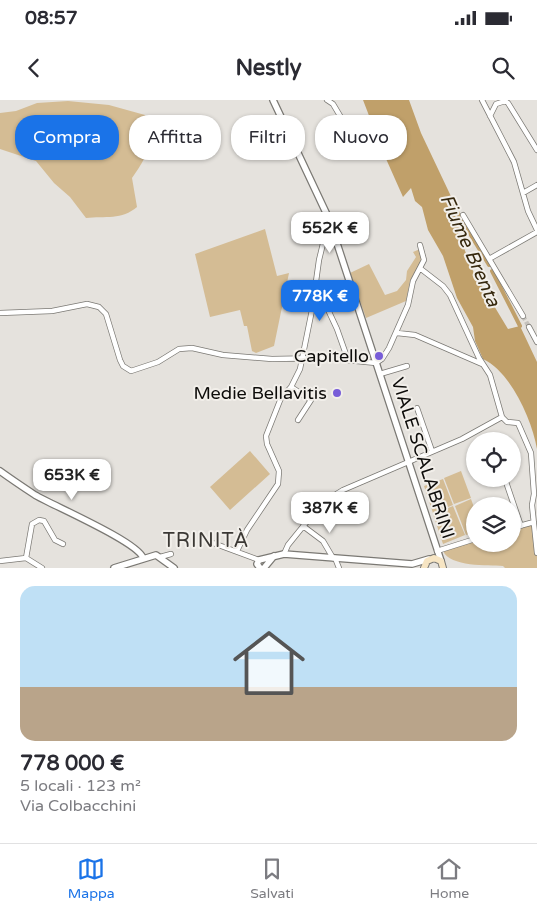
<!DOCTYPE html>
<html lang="it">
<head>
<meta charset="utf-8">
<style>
  :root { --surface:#fff; --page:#f7f7f7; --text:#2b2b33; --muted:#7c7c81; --line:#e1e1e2; --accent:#1a73e8 }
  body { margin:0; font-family:"Varela Round",sans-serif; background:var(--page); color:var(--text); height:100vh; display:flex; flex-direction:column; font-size:19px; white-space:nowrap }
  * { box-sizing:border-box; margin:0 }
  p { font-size:16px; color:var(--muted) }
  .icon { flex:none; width:28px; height:28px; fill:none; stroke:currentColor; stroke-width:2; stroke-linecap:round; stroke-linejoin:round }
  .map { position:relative; height:468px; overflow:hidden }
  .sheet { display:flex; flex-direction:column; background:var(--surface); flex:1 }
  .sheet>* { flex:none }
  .top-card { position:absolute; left:15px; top:15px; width:508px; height:45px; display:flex; gap:10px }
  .tools { position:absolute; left:466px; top:332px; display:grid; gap:10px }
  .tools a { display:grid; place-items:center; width:55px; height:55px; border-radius:50%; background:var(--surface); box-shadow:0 1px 4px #0004; font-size:25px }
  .price { position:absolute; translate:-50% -42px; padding:0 11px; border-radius:10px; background:#fff; color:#222; font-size:16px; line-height:32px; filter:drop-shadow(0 1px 2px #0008) }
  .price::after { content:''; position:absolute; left:50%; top:30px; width:15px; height:11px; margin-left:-8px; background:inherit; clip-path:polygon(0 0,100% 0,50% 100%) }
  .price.selected { background:var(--accent); color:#fff }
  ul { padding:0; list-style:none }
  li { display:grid; align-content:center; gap:10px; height:265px; padding:0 20px }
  li span { display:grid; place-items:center; height:155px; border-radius:15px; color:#555 }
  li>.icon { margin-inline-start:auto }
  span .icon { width:90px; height:90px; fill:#fffc; stroke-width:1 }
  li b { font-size:21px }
  .pill { padding:0 18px; border-radius:20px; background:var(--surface); box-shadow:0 1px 4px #0004; font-size:18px; line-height:45px }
  .pill.selected { background:var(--accent); color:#fff }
  .status { display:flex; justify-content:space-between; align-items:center; height:35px; padding:0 25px; background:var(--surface); direction:ltr }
  .status svg { height:14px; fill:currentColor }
  header { display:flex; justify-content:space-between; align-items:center; height:65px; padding:0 20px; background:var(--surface); font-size:22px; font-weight:700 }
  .menu { display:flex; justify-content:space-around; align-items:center; height:70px; border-top:1px solid var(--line); background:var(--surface); font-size:14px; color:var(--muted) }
  .menu a { display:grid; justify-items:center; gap:2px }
  .menu .selected { color:var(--accent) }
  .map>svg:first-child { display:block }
</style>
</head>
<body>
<div class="status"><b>08:57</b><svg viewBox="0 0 49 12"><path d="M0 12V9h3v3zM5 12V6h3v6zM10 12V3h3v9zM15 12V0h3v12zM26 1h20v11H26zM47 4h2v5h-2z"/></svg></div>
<header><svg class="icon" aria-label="back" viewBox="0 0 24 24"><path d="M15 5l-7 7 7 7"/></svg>Nestly<svg class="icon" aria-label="search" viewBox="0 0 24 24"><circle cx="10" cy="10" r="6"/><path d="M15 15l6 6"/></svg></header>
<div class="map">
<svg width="537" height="468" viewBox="0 0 537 468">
  <rect width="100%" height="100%" fill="#e5e2dd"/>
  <path fill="#d4bc94" d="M68 1 109 5 145 15C159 37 145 60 132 78L137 107C122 120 105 116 86 118L70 97 54 83 36 61 0 49V13L16 11 37 3Z
    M265 129 277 176 289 173 274 246 256 253 252 251 247 226H244L240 210 210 217 195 154Z
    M420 149 421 162 410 181 406 201 366 218 350 173 369 164 385 195 397 191 406 180 407 171 416 157 413 152Z
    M250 351 270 374 230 410 210 387Z
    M461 371 471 398 454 404 444 378Z
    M443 379 453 405 433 413 424 386Z
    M471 399 475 410V432L466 435 455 406Z
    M453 406 465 435 443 444 433 414Z
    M537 422V468H505L503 466C488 465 450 467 443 451L475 440V444H512L513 429Z"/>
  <path fill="#c0a06a" d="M363 0H409L421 33 457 109 454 113 459 125 458 133 473 171 508 229 520 226 537 262V349C532 320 511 272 483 259L475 241 473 227 457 198 443 156 428 130 422 107 415 101 411 88 403 97 383 52Z"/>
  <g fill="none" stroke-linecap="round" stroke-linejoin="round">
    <path stroke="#c0a06a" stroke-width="4" d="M457 112 489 165
      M492 171 520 226"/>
    <path stroke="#c5c2bd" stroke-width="4.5" stroke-dasharray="4.5 2" stroke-linecap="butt" d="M523 216 529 227"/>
    <g stroke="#7b7974" stroke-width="6">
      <path id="minor" d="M327 0 333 4 349 31
        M482 0 514 62 528 111 537 130
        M490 16 496 4 505 1 508 3 537 50
        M523 93 537 85
        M463 115 523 216
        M489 159 537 132
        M421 169 443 186 450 195 479 258 490 275 502 317
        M316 184 337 229 348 260
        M0 213 52 211 87 204 99 207 106 214 120 260 123 266 131 271 158 262 179 249 192 248 223 255 272 259 325 258 376 263 382 259 389 248 408 205 413 181 424 160 420 145
        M529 227 537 242
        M397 233 415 235 482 264
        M380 274 407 266
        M291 287 311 300 298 320
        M417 308 432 351
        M502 317 507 322 518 323 531 353 534 394 532 405 537 453
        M505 379 521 426
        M303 426 323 441 333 458
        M512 428 534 422
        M213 443 259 460
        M237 451 247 430 278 384 279 371 267 344 266 336 281 298 291 287 300 269 312 210 319 160 329 119
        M437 451 475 439
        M284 454 288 445 322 403 343 390 462 339 502 317
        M160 457 171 454
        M26 458 32 424 39 420 44 421 55 440 63 444
        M335 458 339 468
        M0 461 26 458 42 468"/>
    </g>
    <g stroke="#7b7974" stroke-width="8">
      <path id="tertiary" d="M273 0 329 119 441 461
        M0 371C11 379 23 387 35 395 54 406 138 442 143 458
        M114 468 156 455 174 468
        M260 468 257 464 259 460 284 454 412 464 429 459
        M264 468 274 456"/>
    </g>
    <g stroke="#7b7974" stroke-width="8">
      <path id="secondary" d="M424 468 427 461 434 458 441 461 443 468"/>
    </g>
    <use href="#minor" stroke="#fff" stroke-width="4.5"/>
    <use href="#tertiary" stroke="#fff" stroke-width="5.5"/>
    <use href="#secondary" stroke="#f7e5c3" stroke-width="6"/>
  </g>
  <g fill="#785dd8" stroke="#f2efea" stroke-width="2">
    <circle cx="379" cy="256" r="5"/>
    <circle cx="337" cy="293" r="5"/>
  </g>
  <g text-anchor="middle" stroke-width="4" stroke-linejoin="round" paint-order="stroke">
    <g font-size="18" fill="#0d0c0a" stroke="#f2efea" text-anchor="end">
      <text x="369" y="262">Capitello</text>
      <text x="327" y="299">Medie Bellavitis</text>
    </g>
    <g font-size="18" fill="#0d0c0a" stroke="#f2efea">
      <text transform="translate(423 358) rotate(72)" y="6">VIALE SCALABRINI</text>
    </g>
    <g font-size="19" font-style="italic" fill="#36280e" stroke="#f2efea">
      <text transform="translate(471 150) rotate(66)" y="7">Fiume Brenta</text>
    </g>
    <g font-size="20" letter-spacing="1" fill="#3b3834" stroke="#f2efea">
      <text x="206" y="447">TRINITÀ</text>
    </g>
  </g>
</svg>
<div class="tools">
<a><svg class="icon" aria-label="locate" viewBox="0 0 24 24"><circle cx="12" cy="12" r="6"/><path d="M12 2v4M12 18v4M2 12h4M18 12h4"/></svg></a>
<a><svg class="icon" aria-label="layers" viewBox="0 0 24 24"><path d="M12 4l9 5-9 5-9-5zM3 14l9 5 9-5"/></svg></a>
</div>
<b class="price" style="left:330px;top:154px">552K €</b>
<b class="price selected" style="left:320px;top:222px">778K €</b>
<b class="price" style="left:72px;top:401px">653K €</b>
<b class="price" style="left:330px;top:434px">387K €</b>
<div class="top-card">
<a class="pill selected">Compra</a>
<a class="pill">Affitta</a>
<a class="pill">Filtri</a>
<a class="pill">Nuovo</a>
</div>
</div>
<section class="sheet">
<ul>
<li><span style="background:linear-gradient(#bfe0f5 65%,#b9a48a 0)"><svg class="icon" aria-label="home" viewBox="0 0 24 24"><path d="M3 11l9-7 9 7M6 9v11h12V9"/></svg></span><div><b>778 000 €</b><p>5 locali · 123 m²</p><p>Via Colbacchini</p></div></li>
</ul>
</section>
<nav class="menu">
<a class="selected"><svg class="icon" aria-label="map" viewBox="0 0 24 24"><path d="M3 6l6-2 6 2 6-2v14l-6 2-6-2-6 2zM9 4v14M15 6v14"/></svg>Mappa</a>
<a><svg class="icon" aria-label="saved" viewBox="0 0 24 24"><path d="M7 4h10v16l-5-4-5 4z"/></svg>Salvati</a>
<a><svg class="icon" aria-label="home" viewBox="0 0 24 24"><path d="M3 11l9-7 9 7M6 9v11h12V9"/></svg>Home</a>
</nav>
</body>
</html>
